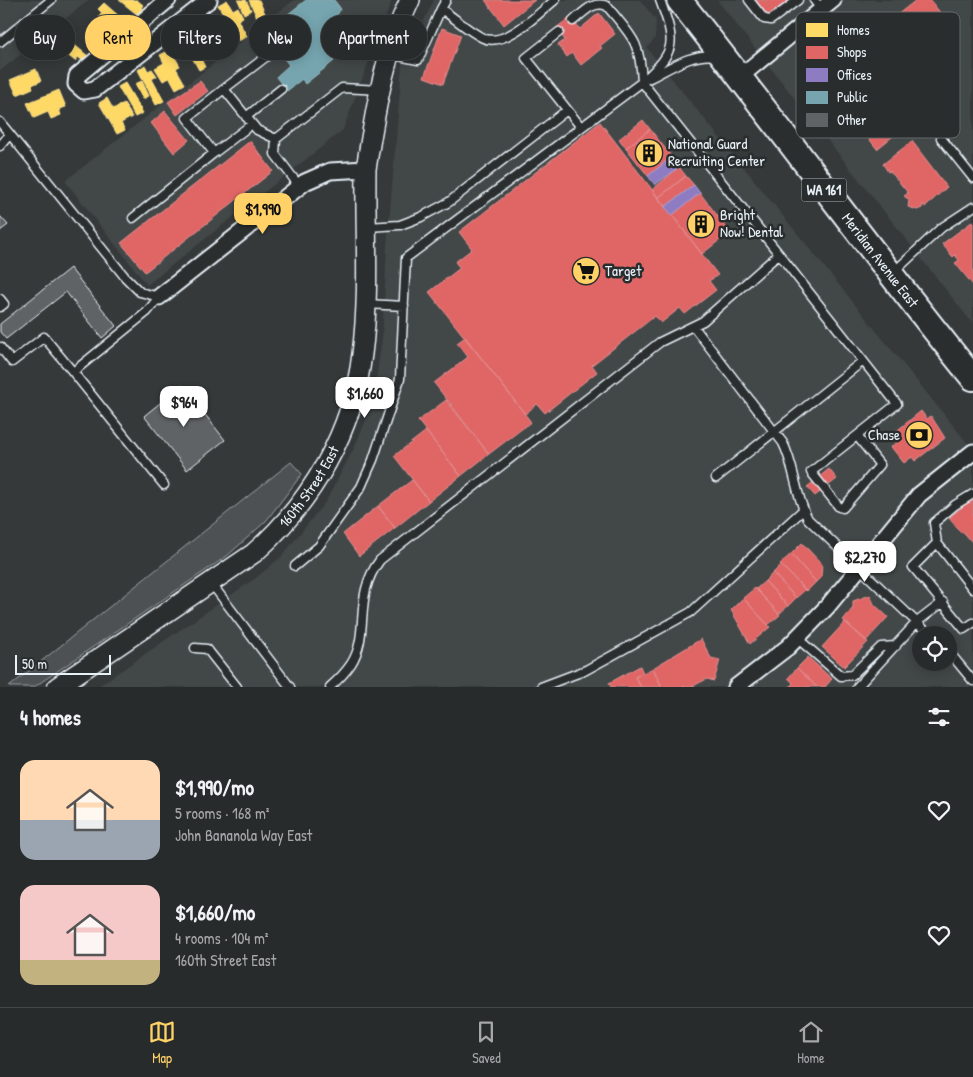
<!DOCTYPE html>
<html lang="en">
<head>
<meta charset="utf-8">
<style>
  :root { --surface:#282b2c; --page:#343738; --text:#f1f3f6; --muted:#a5a7a9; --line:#444748; --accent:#ffd166 }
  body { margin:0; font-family:"Patrick Hand",sans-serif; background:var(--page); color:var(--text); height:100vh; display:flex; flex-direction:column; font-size:19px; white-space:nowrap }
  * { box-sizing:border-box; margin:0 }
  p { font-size:16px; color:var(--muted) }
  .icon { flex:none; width:28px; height:28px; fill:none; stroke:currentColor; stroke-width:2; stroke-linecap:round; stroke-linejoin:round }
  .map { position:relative; height:687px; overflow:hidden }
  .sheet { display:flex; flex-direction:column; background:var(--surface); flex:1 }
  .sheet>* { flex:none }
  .top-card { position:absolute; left:15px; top:15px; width:500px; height:45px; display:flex; gap:10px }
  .fabs { position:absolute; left:912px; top:626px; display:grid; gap:10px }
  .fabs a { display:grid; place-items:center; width:45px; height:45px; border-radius:50%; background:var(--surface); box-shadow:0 2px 12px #0003,0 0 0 1px var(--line); font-size:25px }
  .scale { position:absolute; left:15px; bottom:12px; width:96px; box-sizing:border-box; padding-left:5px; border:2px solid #e8f1f8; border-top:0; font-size:14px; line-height:18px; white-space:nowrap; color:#e8f1f8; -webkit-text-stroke:4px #2a2d2e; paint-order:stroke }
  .price { position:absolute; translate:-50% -42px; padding:0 11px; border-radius:10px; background:#fff; color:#222; font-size:16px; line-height:32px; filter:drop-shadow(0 1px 2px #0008) }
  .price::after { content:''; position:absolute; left:50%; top:30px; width:15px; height:11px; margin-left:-8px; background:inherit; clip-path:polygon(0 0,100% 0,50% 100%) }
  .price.on { background:var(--accent); color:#111 }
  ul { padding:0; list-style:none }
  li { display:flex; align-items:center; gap:15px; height:125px; padding:0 20px }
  li span { display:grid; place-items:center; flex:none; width:140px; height:100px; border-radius:15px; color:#555 }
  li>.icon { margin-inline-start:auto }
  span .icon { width:60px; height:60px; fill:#fffc; stroke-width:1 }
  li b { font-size:21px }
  h2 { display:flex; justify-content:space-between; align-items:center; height:60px; padding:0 20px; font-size:21px }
  .tag { padding:0 18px; border-radius:22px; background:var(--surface); box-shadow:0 2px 12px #0003,0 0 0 1px var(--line); font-size:18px; line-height:45px }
  .tag.on { background:var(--accent); color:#111 }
  .dock { display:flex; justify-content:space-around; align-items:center; height:70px; border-top:1px solid var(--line); background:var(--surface); font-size:14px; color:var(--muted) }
  .dock a { display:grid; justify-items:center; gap:2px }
  .dock .on { color:var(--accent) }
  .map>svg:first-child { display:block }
</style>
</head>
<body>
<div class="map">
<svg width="973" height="687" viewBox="0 0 973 687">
  <rect width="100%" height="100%" fill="#35393a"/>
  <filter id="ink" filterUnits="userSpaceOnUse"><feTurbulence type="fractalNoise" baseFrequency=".02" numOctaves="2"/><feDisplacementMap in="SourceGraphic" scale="10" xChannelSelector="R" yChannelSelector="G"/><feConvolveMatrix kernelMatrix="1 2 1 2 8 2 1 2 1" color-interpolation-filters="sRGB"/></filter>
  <g filter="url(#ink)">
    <path fill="#424647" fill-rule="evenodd" d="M0 0H89L0 71Z
      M294 0H392L343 130 147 285 65 181Z
      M434 0H640L656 20 655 38 647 48 973 450V687H97L257 577 281 557 326 501 354 448 372 406 382 339 387 246 402 65ZM921 635H949V662H921Z
      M717 0H973V324L852 171Z"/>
    <path fill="#4d5152" stroke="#9aa1a5" d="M291 462 302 474 266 521 227 556 34 687H9Z"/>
    <path fill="#ffd966" stroke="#f8e092" d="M119 0H137L143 5 141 8 144 10 139 16Z
      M227 0 233 10 238 7 243 17 238 20 247 36 239 41 218 5Z
      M238 0H246L251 10 244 14Z
      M249 0H259L267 18 259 22Z
      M104 3 127 23 118 33 99 17 102 13 98 9Z
      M209 17 227 48 220 52 202 21Z
      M202 29 210 43 204 46 197 31Z
      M192 32 203 53 199 55 205 67 199 70 181 38Z
      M61 34 88 56 83 61 78 57 75 61 61 50 64 46 56 40Z
      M166 52 169 56 173 54 180 66 176 68 185 84 176 89 170 78 163 81 155 68 164 63 160 55Z
      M145 65 148 71 152 69 157 76 152 79 164 101 156 105 138 70Z
      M36 69 41 81 32 85 33 88 17 95 10 80Z
      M142 81 149 96 143 99 135 84Z
      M125 83 143 113 135 117 118 87Z
      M59 90 66 107 59 109 61 115 51 119 48 112 34 118 27 103Z
      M107 98 113 109 124 103 132 117 121 123 125 130 117 134 99 103Z"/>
    <path fill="#e06666" stroke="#e29092" d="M485 0H535L504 25Z
      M754 0H791L793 3 773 16 765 14Z
      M916 0H930L959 36 949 44 954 51 940 62 928 46 914 57 910 51 890 66 902 81 884 95 907 125 877 149 821 78 842 61 826 41 842 28 851 41 859 34 864 41Z
      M599 13 615 34 600 46 602 48 581 65 572 53 567 57 558 45 565 40 556 28 570 17 580 29Z
      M442 28 461 35 443 84 424 77Z
      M200 81 208 91 177 115 168 102Z
      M165 111 189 140 174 153 151 123Z
      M643 120 650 129 626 148 619 139Z
      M600 122 718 275 709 281 716 290 685 314 680 308 661 323 655 316 592 365 597 372 545 413 537 404 525 414 429 292 460 268 455 262 472 249 459 232Z
      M650 129 672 157 648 176 626 148Z
      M250 141 273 171 145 272 121 243Z
      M912 141 947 187 925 207 923 204 922 208 917 210 908 207 909 200 904 196 908 193 890 171 888 172 883 164Z
      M679 167 686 176 658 198 652 190Z
      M686 176 694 185 665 207 658 198Z
      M700 193 730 232 702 254 672 215Z
      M973 221V285L955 263 959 260 955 255 953 257 942 244Z
      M465 337 531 422 489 454 434 383 468 357 457 343Z
      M446 400 489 454 461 476 418 421Z
      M921 411 927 419 931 416 945 438 915 461 912 457 904 463 891 447 899 440 894 433Z
      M426 431 461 476 429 501 394 456Z
      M829 469 837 479 815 496 807 487Z
      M412 480 429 501 395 528 378 506Z
      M973 498V542H972L963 532 961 533 949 518Z
      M378 506 395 528 359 556 343 534Z
      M802 543 822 564 821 577 816 582 791 554Z
      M791 554 816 582 807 591 780 564Z
      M781 565 805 590 796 598 773 573Z
      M773 573 796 598 788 606 765 581Z
      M765 581 788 606 779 614 756 589Z
      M755 588 780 615 768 625 743 598Z
      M870 595 874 604 888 617 866 641 843 620 853 608V601Z
      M743 598 770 627 750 644 731 610Z
      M845 622 868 642 844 667 822 647Z
      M701 639 711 658 720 660 714 681 707 679 691 687H662L653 668Z
      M808 657 832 679 825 687H817L797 668Z
      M640 666 643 673 635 677 641 687H611L609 683Z
      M653 668 662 687H641L635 677Z
      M797 668 817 687H790L793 683 788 678Z"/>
    <path fill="#8e7cc3" stroke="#a99fd3" d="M672 157 679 167 655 185 648 176Z
      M694 185 700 193 672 215 665 207Z"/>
    <path fill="#76a5af" stroke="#98bcc5" d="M306 0H334L341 9 338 13V25L343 32 341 41 335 46 334 61 305 84 302 79 287 91 276 77 289 65 264 33Z"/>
    <path fill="#5f6365" stroke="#e8f1f8" d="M0 216 8 225 0 231Z
      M70 268 116 326 102 338 66 292 6 339 0 332V324Z
      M182 385 225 440 187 470 144 416Z"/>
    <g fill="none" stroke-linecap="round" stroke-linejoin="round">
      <g stroke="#e8f1f8" stroke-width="11">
        <path id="service" d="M446 0 441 9C455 18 468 31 483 38 505 48 539 13 555 0
          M749 0 764 19 771 20 798 0
          M814 0 821 9
          M559 32 526 58 581 127
          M0 42 51 0
          M389 54 418 60 441 9
          M650 78C670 68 693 52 716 56
          M224 89 271 53
          M246 117 281 89
          M0 122 125 277 140 292 159 297 147 312 73 372 164 485
          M252 124 214 153 187 118 224 89 257 130 276 139
          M941 138 973 178
          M0 146 10 134
          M300 187 275 154 276 139 342 88 381 90
          M133 218 214 153
          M367 227 400 225 421 217 449 202 567 110
          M779 254 897 404 811 472 839 507 843 508 880 465 857 436
          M894 272 941 228 973 207
          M0 299 4 304 0 307
          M366 304 404 306
          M694 327 783 443C795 467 795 495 808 519L930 635
          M0 347 12 362 44 337 73 372
          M716 478 863 361
          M937 543 934 523 955 505 973 494
          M295 566 319 546 361 487 373 460 400 379 406 258 642 82C677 50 676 44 660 0
          M211 583 290 687
          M973 589 937 543 913 567 964 629 973 623
          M797 638 841 676 852 675 881 647 896 646
          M195 648 207 649 237 687
          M949 652 973 681
          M330 687C338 680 345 673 351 664 371 633 352 596 380 560L660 342 703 321 779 254 642 82C640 40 632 37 607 6 593 0 583 13 573 21
          M541 687 586 670 691 612 803 510
          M857 687 917 622 943 602"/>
      </g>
      <g stroke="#e8f1f8" stroke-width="19">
        <path id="minor" d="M168 0 77 76 76 84 84 91 95 89 209 0
          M741 76 833 0
          M159 297 305 182 330 171 366 169
          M736 687 788 647 827 607 919 495 973 452"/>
      </g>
      <g stroke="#e8f1f8" stroke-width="22">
        <g id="tertiary">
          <path id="s1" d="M57 687 254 553C312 502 353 431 362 354 370 294 365 230 366 169 375 112 384 53 410 0"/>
        </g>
      </g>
      <g stroke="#e8f1f8" stroke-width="28">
        <g id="primary">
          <path id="s2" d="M679 0C779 125 872 254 973 378"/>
        </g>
      </g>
      <use href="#service" stroke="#2a2d2e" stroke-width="8"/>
      <use href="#minor" stroke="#2a2d2e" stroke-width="15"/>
      <use href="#tertiary" stroke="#2a2d2e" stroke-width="19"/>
      <use href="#primary" stroke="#2a2d2e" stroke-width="24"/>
    </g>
  </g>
  <defs>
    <g id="building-disc" transform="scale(1.4375)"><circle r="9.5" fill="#ffd166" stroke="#2a2d2e"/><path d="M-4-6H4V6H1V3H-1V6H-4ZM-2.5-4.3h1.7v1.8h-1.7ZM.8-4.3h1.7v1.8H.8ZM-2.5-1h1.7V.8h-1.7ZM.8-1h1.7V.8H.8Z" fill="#111"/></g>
    <g id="supermarket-disc" transform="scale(1.4375)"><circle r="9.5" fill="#ffd166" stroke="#2a2d2e"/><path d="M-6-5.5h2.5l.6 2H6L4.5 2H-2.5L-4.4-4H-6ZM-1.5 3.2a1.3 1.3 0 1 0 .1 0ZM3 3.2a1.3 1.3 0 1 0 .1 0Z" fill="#111"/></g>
    <g id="bank-disc" transform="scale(1.4375)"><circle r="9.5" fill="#ffd166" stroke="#2a2d2e"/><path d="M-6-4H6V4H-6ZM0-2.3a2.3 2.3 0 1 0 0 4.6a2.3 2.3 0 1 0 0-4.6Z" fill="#111"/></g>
  </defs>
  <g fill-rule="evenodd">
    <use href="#building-disc" x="649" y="153"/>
    <use href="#building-disc" x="701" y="224"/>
    <use href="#supermarket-disc" x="586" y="271"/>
    <use href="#bank-disc" x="919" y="435"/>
  </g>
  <g text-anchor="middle" stroke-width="5" stroke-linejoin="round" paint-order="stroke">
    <rect fill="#2a2d2e" stroke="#afb6bb" stroke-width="1" x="801.5" y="178.5" width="45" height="23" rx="4"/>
    <g font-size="14" font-weight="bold" fill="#e8f1f8">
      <text x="824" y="195">WA 161</text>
    </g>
    <g font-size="15" fill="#e8f1f8" stroke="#2a2d2e" text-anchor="start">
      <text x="668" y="149">National Guard<tspan x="668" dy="17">Recruiting Center</tspan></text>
      <text x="720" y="220">Bright<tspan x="720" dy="17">Now! Dental</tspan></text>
      <text x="605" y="276">Target</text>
      <text x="900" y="440" text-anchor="end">Chase</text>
    </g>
    <g font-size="15" fill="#e8f1f8" stroke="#2a2d2e">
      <text dy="5" stroke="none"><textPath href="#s2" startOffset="329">Meridian Avenue East</textPath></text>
      <text dy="5" stroke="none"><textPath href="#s1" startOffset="325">160th Street East</textPath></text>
    </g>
  </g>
  <rect x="796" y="12" width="164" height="126" rx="8" fill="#2a2d2e" stroke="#63686b" stroke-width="1"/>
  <rect x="806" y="23" width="22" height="14" fill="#ffd966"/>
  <rect x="806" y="46" width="22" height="13" fill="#e06666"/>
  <rect x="806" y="68" width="22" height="14" fill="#8e7cc3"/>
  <rect x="806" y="91" width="22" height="13" fill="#76a5af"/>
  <rect x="806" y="113" width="22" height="14" fill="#5f6365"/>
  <g font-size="14" fill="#e8f1f8">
    <text x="837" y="35">Homes</text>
    <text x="837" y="57">Shops</text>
    <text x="837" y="80">Offices</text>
    <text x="837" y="102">Public</text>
    <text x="837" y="125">Other</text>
  </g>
</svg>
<div class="fabs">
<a><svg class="icon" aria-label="locate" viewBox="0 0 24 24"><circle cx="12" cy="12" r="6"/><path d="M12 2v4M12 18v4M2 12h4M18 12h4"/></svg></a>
</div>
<div class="scale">50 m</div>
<b class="price on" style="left:263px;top:235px">$1,990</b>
<b class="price" style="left:365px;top:419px">$1,660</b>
<b class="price" style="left:184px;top:428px">$964</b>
<b class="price" style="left:865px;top:583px">$2,270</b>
<div class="top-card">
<a class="tag">Buy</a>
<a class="tag on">Rent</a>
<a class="tag">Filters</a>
<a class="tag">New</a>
<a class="tag">Apartment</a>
</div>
</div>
<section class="sheet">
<h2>4 homes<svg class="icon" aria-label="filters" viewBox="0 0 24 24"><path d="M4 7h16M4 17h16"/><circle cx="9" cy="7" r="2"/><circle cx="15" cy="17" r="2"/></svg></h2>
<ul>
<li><span style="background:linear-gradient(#ffd9b3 60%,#9aa5b1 0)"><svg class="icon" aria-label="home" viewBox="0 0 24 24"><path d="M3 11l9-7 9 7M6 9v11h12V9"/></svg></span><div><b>$1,990/mo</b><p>5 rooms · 168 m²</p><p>John Bananola Way East</p></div><svg class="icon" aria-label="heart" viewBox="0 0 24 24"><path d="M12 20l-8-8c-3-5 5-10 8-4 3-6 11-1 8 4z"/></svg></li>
<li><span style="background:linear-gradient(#f6c9c9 75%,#c2b280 0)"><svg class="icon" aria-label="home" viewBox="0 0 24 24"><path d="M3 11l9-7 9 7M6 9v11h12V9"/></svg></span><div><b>$1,660/mo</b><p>4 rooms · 104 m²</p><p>160th Street East</p></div><svg class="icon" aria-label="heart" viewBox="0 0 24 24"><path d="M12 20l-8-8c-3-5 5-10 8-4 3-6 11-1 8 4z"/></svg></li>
</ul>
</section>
<nav class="dock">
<a class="on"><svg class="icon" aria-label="map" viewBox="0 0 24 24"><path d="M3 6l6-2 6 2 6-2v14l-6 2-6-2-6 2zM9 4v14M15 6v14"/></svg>Map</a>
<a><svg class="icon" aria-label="saved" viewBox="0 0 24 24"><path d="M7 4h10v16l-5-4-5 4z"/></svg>Saved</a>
<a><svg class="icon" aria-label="home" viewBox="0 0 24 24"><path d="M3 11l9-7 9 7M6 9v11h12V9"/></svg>Home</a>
</nav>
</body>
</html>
